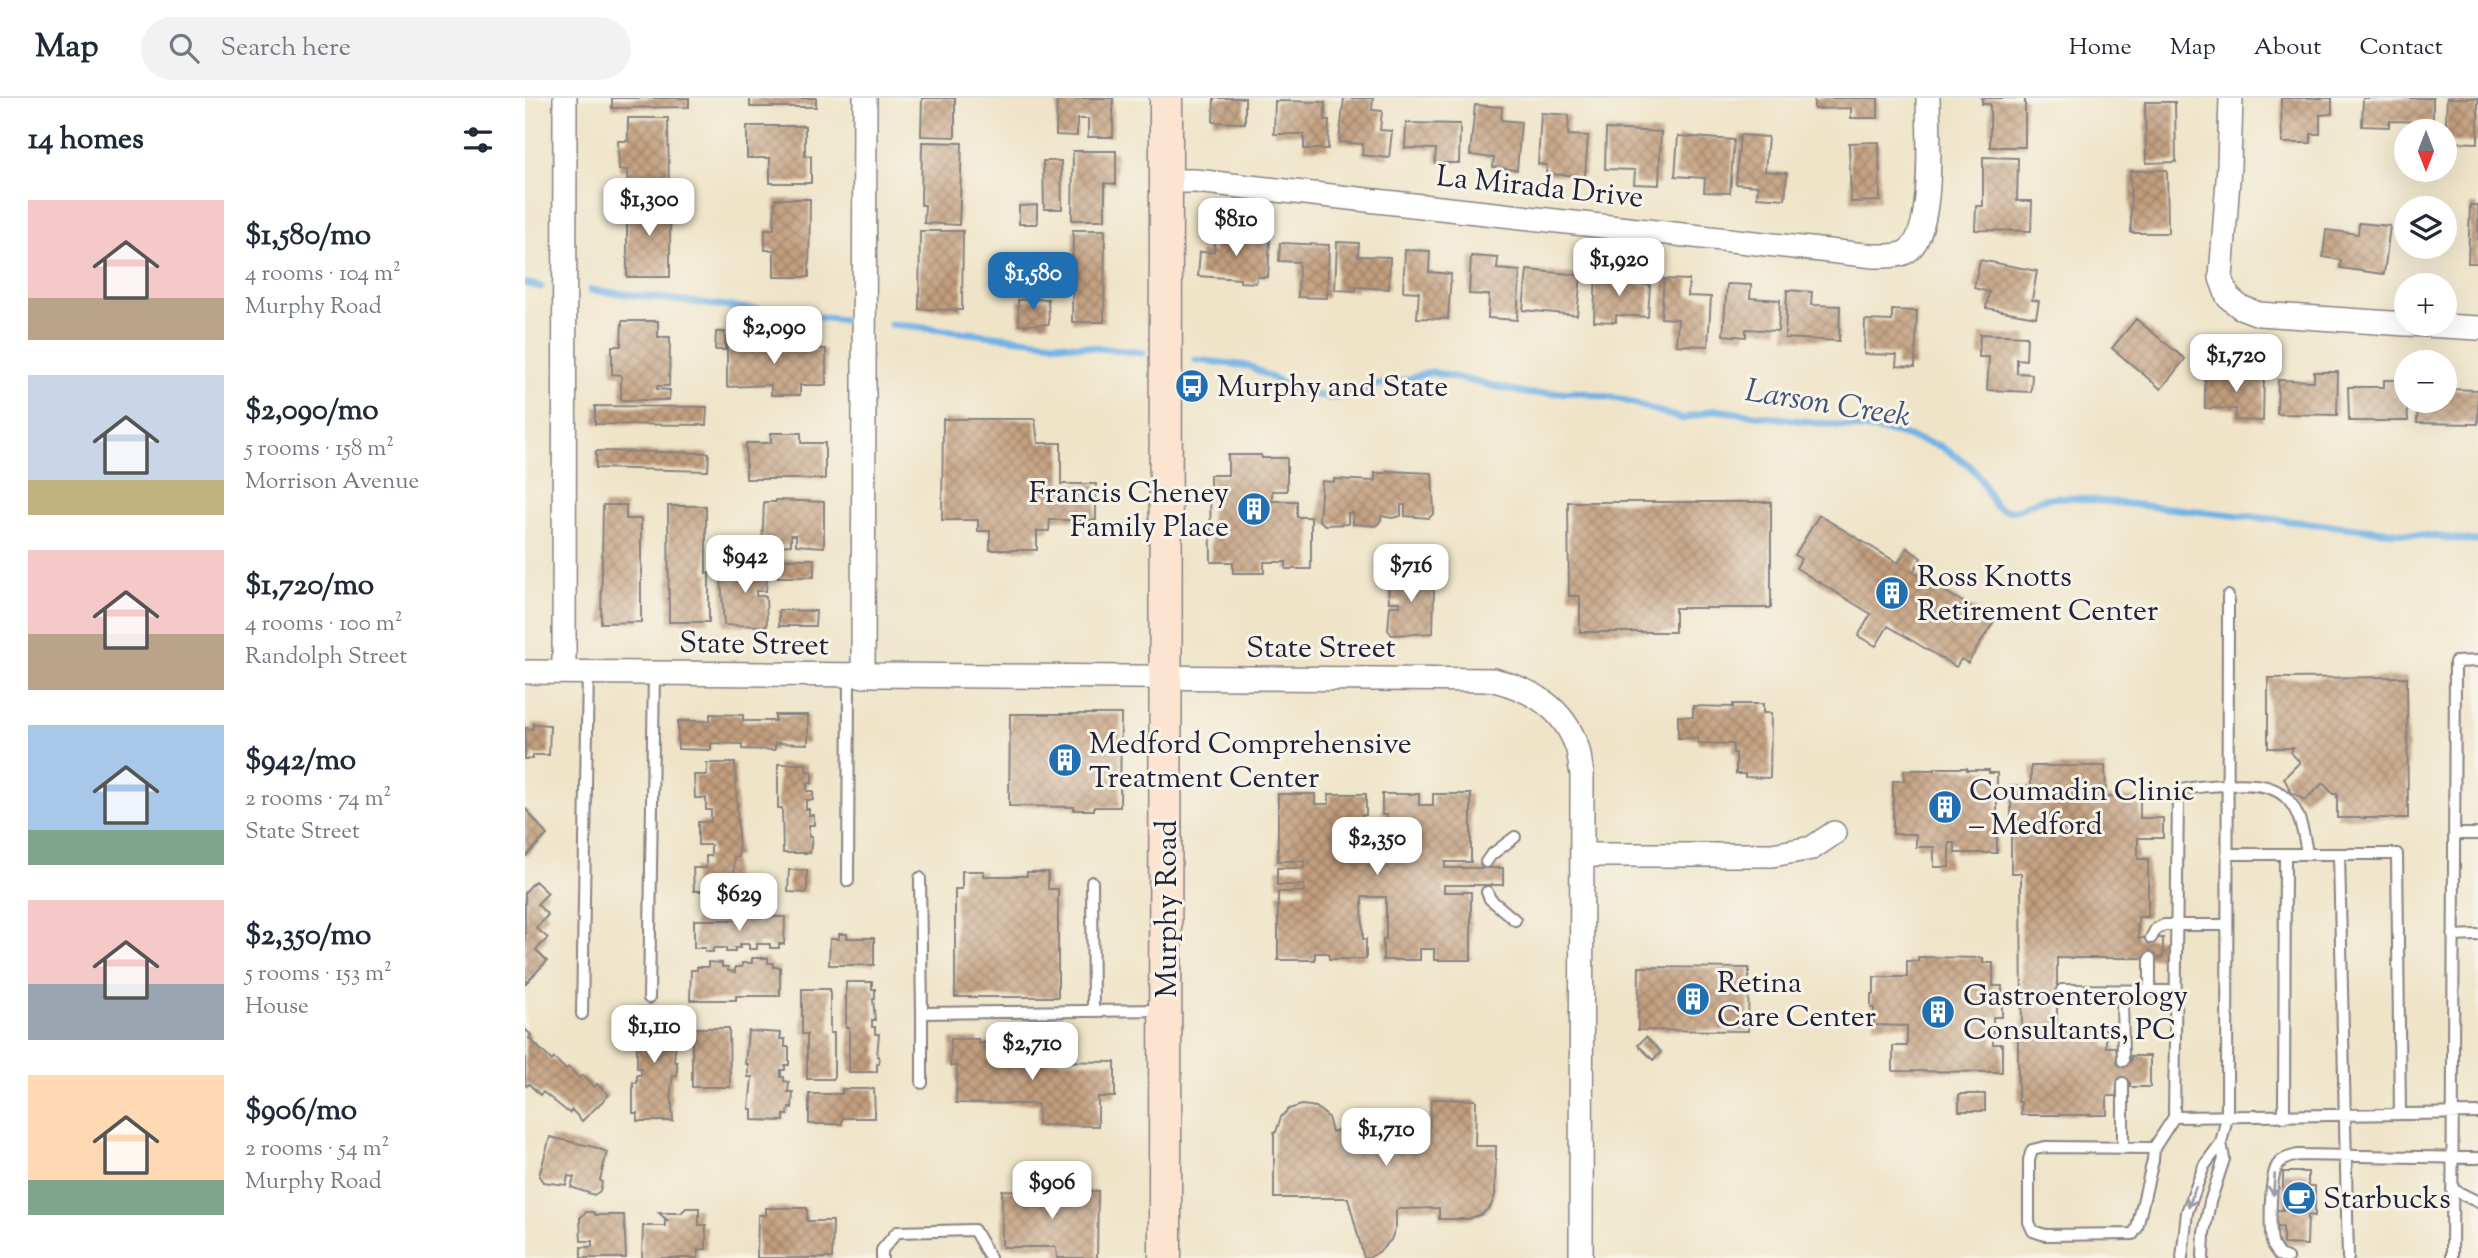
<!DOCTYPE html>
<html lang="en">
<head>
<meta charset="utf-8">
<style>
  :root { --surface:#fff; --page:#f2f2f3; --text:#1f2937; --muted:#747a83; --line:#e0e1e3; --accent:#1f6fb2 }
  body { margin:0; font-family:"Sorts Mill Goudy",serif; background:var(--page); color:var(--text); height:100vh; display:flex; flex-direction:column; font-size:26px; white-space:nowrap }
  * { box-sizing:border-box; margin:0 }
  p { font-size:23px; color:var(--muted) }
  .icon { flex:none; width:38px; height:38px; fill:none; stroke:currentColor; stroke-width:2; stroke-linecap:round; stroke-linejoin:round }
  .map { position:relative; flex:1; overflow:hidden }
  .drawer { display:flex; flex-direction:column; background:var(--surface); width:525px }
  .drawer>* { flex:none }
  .needle { width:46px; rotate:180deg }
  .buttons { position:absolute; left:1869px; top:21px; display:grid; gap:14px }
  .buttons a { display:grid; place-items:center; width:63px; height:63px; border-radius:50%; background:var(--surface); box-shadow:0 7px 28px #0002; font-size:35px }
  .price { position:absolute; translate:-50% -60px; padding:0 16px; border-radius:14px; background:#fff; color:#222; font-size:23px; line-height:46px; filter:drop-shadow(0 2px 4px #0008) }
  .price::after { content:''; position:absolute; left:50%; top:42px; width:21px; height:16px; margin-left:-10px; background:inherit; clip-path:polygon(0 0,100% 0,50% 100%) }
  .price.current { background:var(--accent); color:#fff }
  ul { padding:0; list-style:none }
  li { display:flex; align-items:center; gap:21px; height:175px; padding:0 28px }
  li span { display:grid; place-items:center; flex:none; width:196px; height:140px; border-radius:0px; color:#555 }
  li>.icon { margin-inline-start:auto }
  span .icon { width:84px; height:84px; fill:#fffc; stroke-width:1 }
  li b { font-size:30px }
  h2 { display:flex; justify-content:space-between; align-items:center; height:84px; padding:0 28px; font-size:30px }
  header { display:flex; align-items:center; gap:42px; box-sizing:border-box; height:98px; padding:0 35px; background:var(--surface); border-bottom:2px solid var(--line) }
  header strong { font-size:33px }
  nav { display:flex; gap:38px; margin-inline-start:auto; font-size:24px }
  .search { width:490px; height:63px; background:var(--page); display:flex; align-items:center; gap:18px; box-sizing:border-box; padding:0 24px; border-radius:38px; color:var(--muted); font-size:26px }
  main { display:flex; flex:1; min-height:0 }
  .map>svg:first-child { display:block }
</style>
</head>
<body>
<header>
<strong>Map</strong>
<div class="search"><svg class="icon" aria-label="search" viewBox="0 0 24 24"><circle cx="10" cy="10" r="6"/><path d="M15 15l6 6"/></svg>Search here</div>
<nav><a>Home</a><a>Map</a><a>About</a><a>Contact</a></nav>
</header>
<main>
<section class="drawer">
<h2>14 homes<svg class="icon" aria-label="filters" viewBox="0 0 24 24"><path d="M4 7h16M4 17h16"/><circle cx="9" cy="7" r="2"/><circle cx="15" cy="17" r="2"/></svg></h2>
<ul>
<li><span style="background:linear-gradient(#f6c9c9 70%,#b9a48a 0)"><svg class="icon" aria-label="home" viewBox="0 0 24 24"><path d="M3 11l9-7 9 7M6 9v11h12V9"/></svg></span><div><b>$1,580/mo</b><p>4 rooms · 104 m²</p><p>Murphy Road</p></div></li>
<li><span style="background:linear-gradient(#c9d6e8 75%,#c2b280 0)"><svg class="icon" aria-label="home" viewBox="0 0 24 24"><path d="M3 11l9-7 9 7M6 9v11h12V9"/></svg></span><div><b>$2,090/mo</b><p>5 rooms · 158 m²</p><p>Morrison Avenue</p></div></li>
<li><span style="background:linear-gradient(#f6c9c9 60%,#b9a48a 0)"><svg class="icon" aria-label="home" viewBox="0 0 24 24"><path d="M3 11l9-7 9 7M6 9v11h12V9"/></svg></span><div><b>$1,720/mo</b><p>4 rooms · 100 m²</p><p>Randolph Street</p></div></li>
<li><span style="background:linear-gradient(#a9c7e8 75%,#7fa58c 0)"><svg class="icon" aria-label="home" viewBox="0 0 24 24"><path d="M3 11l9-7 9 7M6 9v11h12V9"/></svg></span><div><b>$942/mo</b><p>2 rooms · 74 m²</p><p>State Street</p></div></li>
<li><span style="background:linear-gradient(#f6c9c9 60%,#9aa5b1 0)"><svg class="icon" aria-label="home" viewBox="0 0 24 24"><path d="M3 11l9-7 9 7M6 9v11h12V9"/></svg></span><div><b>$2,350/mo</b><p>5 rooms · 153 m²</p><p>House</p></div></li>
<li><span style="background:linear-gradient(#ffd9b3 75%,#7fa58c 0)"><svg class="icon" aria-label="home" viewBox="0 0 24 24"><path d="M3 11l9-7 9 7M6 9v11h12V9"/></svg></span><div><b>$906/mo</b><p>2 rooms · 54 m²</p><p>Murphy Road</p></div></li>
</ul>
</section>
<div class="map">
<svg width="1953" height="1160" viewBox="0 0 1953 1160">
  <defs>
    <pattern id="building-cross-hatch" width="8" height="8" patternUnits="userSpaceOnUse" patternTransform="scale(1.75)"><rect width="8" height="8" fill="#c29e7d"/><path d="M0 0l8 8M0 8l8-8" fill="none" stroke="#9d8068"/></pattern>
  </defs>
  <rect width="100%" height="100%" fill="#f7f3e8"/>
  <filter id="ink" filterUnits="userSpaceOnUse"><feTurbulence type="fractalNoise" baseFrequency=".0143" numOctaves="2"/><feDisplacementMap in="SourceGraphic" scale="14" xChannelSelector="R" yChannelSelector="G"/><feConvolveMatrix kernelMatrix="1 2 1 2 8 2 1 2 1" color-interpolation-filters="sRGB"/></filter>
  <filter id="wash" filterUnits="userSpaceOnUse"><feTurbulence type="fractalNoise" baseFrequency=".00686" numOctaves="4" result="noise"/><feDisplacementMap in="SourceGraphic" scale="28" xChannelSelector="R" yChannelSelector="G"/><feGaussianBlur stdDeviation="1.57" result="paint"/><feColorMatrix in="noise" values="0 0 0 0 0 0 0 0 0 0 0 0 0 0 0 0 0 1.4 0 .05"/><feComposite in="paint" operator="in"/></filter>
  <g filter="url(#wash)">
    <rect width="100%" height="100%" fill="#efe4c8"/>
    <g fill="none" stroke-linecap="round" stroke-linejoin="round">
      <path stroke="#72b2e5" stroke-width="7" d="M0 185 16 189
        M65 192 318 222
        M366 226 617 255
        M671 262 724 268 772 293 804 300 828 297 849 287 877 283 906 274 1005 296 1052 294 1095 301 1157 321 1190 312 1367 334 1415 348 1444 367 1455 380 1470 408C1495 421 1501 402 1523 400 1534 398 1546 400 1557 401L1953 443"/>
    </g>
    <g id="blocks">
      <path fill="url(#building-cross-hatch)" d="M87 0H164V9L87 10Z
        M225 0H291V9H225Z
        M397 0H430V39L396 38Z
        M532 0H588V39H563V21H552V38L531 37Z
        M689 0H720V25L688 24Z
        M819 0H848L847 12 857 13 855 32 867 33 864 60 837 57 838 46 814 44Z
        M1289 0H1353V20H1326V10L1289 11Z
        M1457 0H1500V49H1465V6H1457Z
        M1756 0H1807V16L1795 17V36H1786V45H1757Z
        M1838 0H1908V24L1864 23V29L1837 28Z
        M1922 0H1953V45L1920 44Z
        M750 3 800 4V22H804L803 51H779V36H749Z
        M1620 4H1650L1651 64 1621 65Z
        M950 7 977 9 976 22 996 24 992 72 968 69 969 60 945 57Z
        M1016 15 1044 17 1043 37 1063 38 1060 78 1021 76 1022 67 1013 66Z
        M103 20H143L144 94H103L102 72H94L93 43H103Z
        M881 25 935 26 934 65H910L911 51 880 50Z
        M222 28H280V58H286V85H245V60H222Z
        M1081 31 1136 34 1134 87 1109 86 1110 72 1080 71Z
        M1215 37 1243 39 1240 73 1262 75 1260 101 1232 99 1233 88 1211 86Z
        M1153 38 1209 42 1205 95 1179 94 1180 80 1150 78Z
        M397 44 437 45 434 127 399 125 400 107H396Z
        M1354 44 1355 103 1326 104 1324 45Z
        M548 53H591V86L580 85V122H547Z
        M1458 59 1493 60 1492 103H1507L1506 133 1450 132 1451 108H1458Z
        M518 63H536L537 111H519Z
        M1642 72 1643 135H1606L1605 73Z
        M102 101H145V179H102Z
        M250 101H285L284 179H249V152H240V131H249Z
        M512 107V126H494V108Z
        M1945 107H1953V165H1943Z
        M1834 125 1865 128 1859 176 1815 170 1816 162 1798 159 1801 132 1833 136Z
        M691 131 716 132 715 139 745 141 743 179H732L731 185 715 184V181L673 178 675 154H689Z
        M548 132H580L579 224H547Z
        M395 133H438L437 212 394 211Z
        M812 144 834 145 833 158 865 159 864 191 831 189V193L810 192Z
        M755 145 804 147 802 200 773 199 774 164 754 163Z
        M880 152 905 153 904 174 926 176 923 221 892 220 894 194 878 193Z
        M946 158 973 160 972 171 995 173 992 222 963 220 964 197 944 196Z
        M1455 162 1512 173 1507 202 1514 203 1511 219 1461 210 1464 194 1449 190Z
        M1002 172 1056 177 1052 217 998 212Z
        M1071 172 1096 173 1095 185 1125 187 1123 219 1091 217V224L1069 223Z
        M1139 181 1164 182 1163 198 1186 199 1183 248 1151 247 1153 221 1136 220Z
        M1202 186 1226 187 1225 200 1255 202 1253 233 1221 231V239L1198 237Z
        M1262 192 1287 194 1286 207 1315 208 1314 243 1260 240Z
        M523 201 524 226 494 227 493 202Z
        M1367 212 1392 213 1390 269 1371 268 1372 257 1339 256 1340 222 1367 223Z
        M1611 221 1660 261 1636 291 1587 250Z
        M97 223H133V239H145L144 288H132V291L145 292 144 302H96V277L87 276V248H96Z
        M191 234H200V252H190Z
        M1455 236 1502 238 1501 262 1492 261V275L1507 276 1506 294 1462 292 1464 259H1454Z
        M202 242H258V251H301V287H275V297H246V287L202 289Z
        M1789 274H1813L1812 317 1752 316 1753 282 1789 283Z
        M1680 275 1739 276 1738 323 1710 322 1711 311 1680 310Z
        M1859 282H1881L1883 323H1824L1823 289H1859Z
        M1920 291 1953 292V326L1892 325 1893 303H1920Z
        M70 308 182 309 181 327 70 326Z
        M418 321H510L513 345H536V386H571V422H525L524 433H512V452H465V433H453V422H417Z
        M246 335H276V345H300V381H221V345H246Z
        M71 353 184 355 183 373 71 370Z
        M703 357H736L737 360H762V393H747V403H772V419H786V471H761V464H739V475H708V464H686L685 377H703Z
        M862 373 907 375 909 415 904 420 880 418V407H876V418L867 420 856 418V422L851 428 828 426V415H823V426L800 427 794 422 797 383 809 384V381L850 383V375H862Z
        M251 402 299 404V449L271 447V437H266V447L237 449 239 404H251Z
        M1043 404H1246V510H1150V534H1055V498H1044Z
        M78 407H101V421H116V524L76 525Z
        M143 408H181V475H184V524H144Z
        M1294 417 1373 465 1382 450 1396 460 1388 474 1469 523 1443 565 1436 561 1431 569 1363 528 1351 548 1333 538 1346 516 1271 470 1276 461 1270 457Z
        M252 461H289V479H253Z
        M227 465H243L241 493H231V498H241L242 528 199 527 196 479H199L198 467H227Z
        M868 475 907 477V489H909L908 535 867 537 863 532 865 508H875V504H864L863 480Z
        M254 512 291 513 290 528H254Z
        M1882 579 1883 720H1812V696H1808L1798 685 1780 702 1766 694 1759 680 1775 664 1766 655 1768 650H1743V580Z
        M1208 606H1238V615H1246L1245 680 1220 679V676H1211V655H1208V646L1173 645V640H1153V618L1168 619V608L1208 609Z
        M185 616 218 617V623H250V617H283V646L250 645V652L217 651V646L186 645V652L153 651V623H185Z
        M485 616H596L595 709H569V712H549V709L484 708Z
        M8 626 25 627 24 657H8V661H0V630L8 631Z
        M182 665H210L214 759H209L210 805 182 806 181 793H169L168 770H181V758H186V747H173V724H186V712H181V700H170L169 677H182Z
        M253 666H281V673H287V685H282V693H288V702H281V711H284V717H289V727H284V739H287L285 755H258L257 710H253Z
        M1506 668H1580L1581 699H1615V720H1638V740H1613V761H1623V819H1613V840H1638V860H1532V931H1581V949H1591L1593 963H1606V958H1625V989H1605V985H1593L1591 998H1582V1017H1496V1004H1493V930H1497L1496 775H1486V688H1506Z
        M1410 670H1442V672H1464V675H1472V755H1430V745H1424V769H1409V749H1391V736H1368V683H1379V672H1410Z
        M753 696H790V706H804V696H841V717H837V742H862V717H857V696H894V707H908V696H946V764H920V770H978V787H919V794H946V862H909V851H895V862H858V841H861V799H837L838 841H841V861H804V855H790V862H753V794H779V787H752V770H779V763H753Z
        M0 710 22 737 0 759Z
        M264 772H282V795L263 794Z
        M437 773H459V778H502V774H523V791H533V899H430V791H437Z
        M10 783 23 795 12 806 23 817 11 830 23 840 11 852 22 863 0 886V794Z
        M215 818 260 819 259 846H254V850H245V846H232V851H224V846H215V850H210V854H201V850H188V854H180V850H169V822H215Z
        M314 836H322V840H349V867H304L305 841H314Z
        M1393 859 1458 860V865H1468V888H1477V919H1468V946H1477V974L1368 973V948H1382V928L1349 927V910H1346V896H1349V879H1382V863H1393Z
        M227 860H243V865H248V869H255V898H211V902H165L166 872H172V869H183V864L197 865V869H203V873L210 874V869H217V865H227Z
        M1114 869 1224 870 1223 933 1113 932Z
        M321 884H347V891H350V901H348L350 922H347V929H350V936H354L352 958H354V966H352V974H324V929H321Z
        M277 891H305V935H309V981H282V936H277Z
        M103 909 141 910V933H152L149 964H152V978H148L146 992 148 1023H112V1015H108V984L112 985V977H116V970H112V940H117V933H122V930H102Z
        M167 930H204L205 989H167Z
        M0 931 6 937 4 940 27 963 29 960 41 972 43 969 54 980 58 977 69 989 72 986 84 997 57 1023 47 1012 44 1015 18 994 15 997 4 986 2 988 0 986Z
        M223 933 256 935 255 941H260V949H264V967H260V972H256V979H259V983L264 984 263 994H268L267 1010 264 1009 263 1017H259V1023L227 1022V1011H224L227 979H223V966H220Z
        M1121 939 1136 954 1128 962 1113 947Z
        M426 941H453V945H475V957H490V963H497V949H518V963L590 964V999H573V1028L513 1027V1006L431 1005 432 968H425Z
        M317 991H349L350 1020H317V1026H284V996H317Z
        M1434 996H1460V1013H1434Z
        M906 1001 951 1002 950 1048H971L970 1097 966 1108 957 1116 943 1121H914V1110L873 1111 871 1113V1128L866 1142 855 1153 844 1160H839L823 1100H749V1034H751L756 1019 764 1011 777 1007 791 1009 803 1019 807 1034 833 1026 854 1028 867 1035 884 1050 897 1046 904 1037Z
        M25 1039 69 1049 82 1054 75 1082 77 1085 75 1093 69 1097 46 1089 49 1079 43 1078 41 1087 18 1084 14 1078Z
        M1758 1074H1783V1088H1790V1118L1783 1117 1782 1147 1758 1146V1129H1748V1112H1758Z
        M512 1089H537V1093H573L572 1160H532L531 1149H477V1092L512 1093Z
        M161 1110H174V1127H181V1151H173V1160H117L118 1128H140V1122H142L134 1115H156Z
        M241 1110H282V1123H308L307 1160H232L233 1117H241Z
        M61 1114H68L71 1117H99L101 1160H56V1149H67V1143H56L55 1120Z"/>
    </g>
  </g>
  <g filter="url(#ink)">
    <use href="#blocks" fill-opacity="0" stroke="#888382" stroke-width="2"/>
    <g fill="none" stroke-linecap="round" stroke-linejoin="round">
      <g stroke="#888382" stroke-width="14">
        <path id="lane" d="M1930 736H1953
          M1702 756H1872L1875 1016
          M1814 756 1823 1160
          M961 764 966 757 990 739
          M395 780 397 915 638 912
          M323 783 324 577
          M567 784 568 912
          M962 794 965 801 990 822
          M1928 838 1953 837
          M1626 840 1631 831 1639 827H1702
          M1537 892 1651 893
          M1597 893 1598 963
          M1625 893V860
          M124 900 129 575
          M397 915V985
          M57 916 63 574
          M1598 985V1050
          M1649 1019 1653 700 1655 693C1668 688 1685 688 1699 687 1758 682 1774 699 1782 756
          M1759 1019 1760 756
          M1629 1050 1628 1062 1612 1130 1608 1136 1520 1137 1508 1133 1504 1124V1062L1507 1052 1520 1049 1629 1050 1649 1019 1953 1015
          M1927 1091 1953 1104
          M357 1160V1152L372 1134 449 1132 465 1160
          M1657 1160 1662 1114 1679 1068 1696 1045 1702 1019 1703 498
          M1678 1160 1679 1135 1685 1104 1699 1061 1696 1045
          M1762 1160 1754 1157C1752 1154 1750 1151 1748 1148 1744 1135 1745 1083 1751 1070 1755 1061 1764 1059 1773 1057L1953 1060
          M1927 1160 1930 564 1953 563"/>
      </g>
      <g stroke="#888382" stroke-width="26">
        <path id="street" d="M1706 0 1704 68 1696 180 1703 199 1715 209 1734 216 1881 226
          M641 83H670L1349 158C1359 158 1372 159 1381 154 1411 137 1403 32 1403 0
          M1883 226 1953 230
          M0 574 969 582C1007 592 1038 609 1052 649 1055 657 1055 668 1057 676L1056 1160
          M39 574 40 0
          M338 578 340 0
          M1057 757H1247L1287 750 1309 735"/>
      </g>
      <g stroke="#888382" stroke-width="35">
        <path id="secondary" d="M640 1160 641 0"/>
      </g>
      <use href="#lane" stroke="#fff" stroke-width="10"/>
      <use href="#street" stroke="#fff" stroke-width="23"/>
      <use href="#secondary" stroke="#fde4d1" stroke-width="32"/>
    </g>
    <defs><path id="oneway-shaft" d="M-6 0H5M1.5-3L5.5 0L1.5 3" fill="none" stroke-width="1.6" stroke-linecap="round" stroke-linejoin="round" transform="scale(1.75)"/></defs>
    <g stroke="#9c9ca7">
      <use href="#oneway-shaft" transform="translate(1749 1087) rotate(94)"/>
      <use href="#oneway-shaft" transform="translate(1667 1099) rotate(110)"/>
    </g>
  </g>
  <defs>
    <g id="bus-disc" transform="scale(1.75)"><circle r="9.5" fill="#1f6fb2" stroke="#f7f3e8"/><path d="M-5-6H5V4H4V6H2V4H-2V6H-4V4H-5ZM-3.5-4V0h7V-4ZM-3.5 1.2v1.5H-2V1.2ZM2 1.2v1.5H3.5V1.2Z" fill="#fff"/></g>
    <g id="building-disc" transform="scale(1.75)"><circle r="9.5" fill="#1f6fb2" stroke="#f7f3e8"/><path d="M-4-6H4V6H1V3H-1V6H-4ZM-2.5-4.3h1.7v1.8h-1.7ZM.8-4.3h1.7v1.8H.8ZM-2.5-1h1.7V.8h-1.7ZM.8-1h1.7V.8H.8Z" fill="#fff"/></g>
    <g id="cafe-disc" transform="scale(1.75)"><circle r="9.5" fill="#1f6fb2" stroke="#f7f3e8"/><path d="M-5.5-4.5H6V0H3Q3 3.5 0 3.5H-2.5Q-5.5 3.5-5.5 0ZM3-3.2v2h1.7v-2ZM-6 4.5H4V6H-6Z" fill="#fff"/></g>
  </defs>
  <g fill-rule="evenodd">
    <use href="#bus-disc" x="667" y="288"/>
    <use href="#building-disc" x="729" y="411"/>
    <use href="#building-disc" x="1367" y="495"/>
    <use href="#building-disc" x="540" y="662"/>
    <use href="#building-disc" x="1420" y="709"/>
    <use href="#building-disc" x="1168" y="901"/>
    <use href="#building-disc" x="1413" y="914"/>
    <use href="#cafe-disc" x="1774" y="1100"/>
  </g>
  <g text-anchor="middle" stroke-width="6" stroke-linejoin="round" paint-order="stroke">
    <g font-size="30" fill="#22223b" stroke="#f7f3e8">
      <text transform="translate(1015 88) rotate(6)" y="10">La Mirada Drive</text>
      <text transform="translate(229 545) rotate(1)" y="10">State Street</text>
      <text x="796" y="559">State Street</text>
      <text transform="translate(641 811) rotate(-90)" y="10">Murphy Road</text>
    </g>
    <g font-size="30" fill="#22223b" stroke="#f7f3e8" text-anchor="start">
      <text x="692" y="298">Murphy and State</text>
      <text x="704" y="404" text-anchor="end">Francis Cheney<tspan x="704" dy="34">Family Place</tspan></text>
      <text x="1392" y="488">Ross Knotts<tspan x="1392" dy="34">Retirement Center</tspan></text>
      <text x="564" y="655">Medford Comprehensive<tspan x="564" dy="34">Treatment Center</tspan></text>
      <text x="1444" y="702">Coumadin Clinic<tspan x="1444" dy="34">– Medford</tspan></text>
      <text x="1192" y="894">Retina<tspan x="1192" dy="34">Care Center</tspan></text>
      <text x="1438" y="907">Gastroenterology<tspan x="1438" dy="34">Consultants, PC</tspan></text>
      <text x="1798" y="1110">Starbucks</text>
    </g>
    <g font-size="32" font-style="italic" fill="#3e5476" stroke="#f7f3e8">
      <text transform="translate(1303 304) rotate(9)" y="11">Larson Creek</text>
    </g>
  </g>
</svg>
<div class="buttons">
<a><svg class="needle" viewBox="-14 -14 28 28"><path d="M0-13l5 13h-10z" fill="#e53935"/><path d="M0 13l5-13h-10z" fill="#747a83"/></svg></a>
<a><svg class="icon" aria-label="layers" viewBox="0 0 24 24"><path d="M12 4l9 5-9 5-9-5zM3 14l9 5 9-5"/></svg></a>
<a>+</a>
<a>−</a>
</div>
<b class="price" style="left:124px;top:140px">$1,300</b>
<b class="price" style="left:711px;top:160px">$810</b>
<b class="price" style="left:1094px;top:200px">$1,920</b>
<b class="price current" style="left:508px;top:214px">$1,580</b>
<b class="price" style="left:249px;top:268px">$2,090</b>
<b class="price" style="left:1711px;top:296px">$1,720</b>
<b class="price" style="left:220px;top:497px">$942</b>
<b class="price" style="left:886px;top:506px">$716</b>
<b class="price" style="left:852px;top:779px">$2,350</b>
<b class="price" style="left:214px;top:835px">$629</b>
<b class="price" style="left:129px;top:967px">$1,110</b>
<b class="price" style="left:507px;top:984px">$2,710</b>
<b class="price" style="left:861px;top:1070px">$1,710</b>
<b class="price" style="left:527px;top:1123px">$906</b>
</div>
</main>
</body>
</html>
